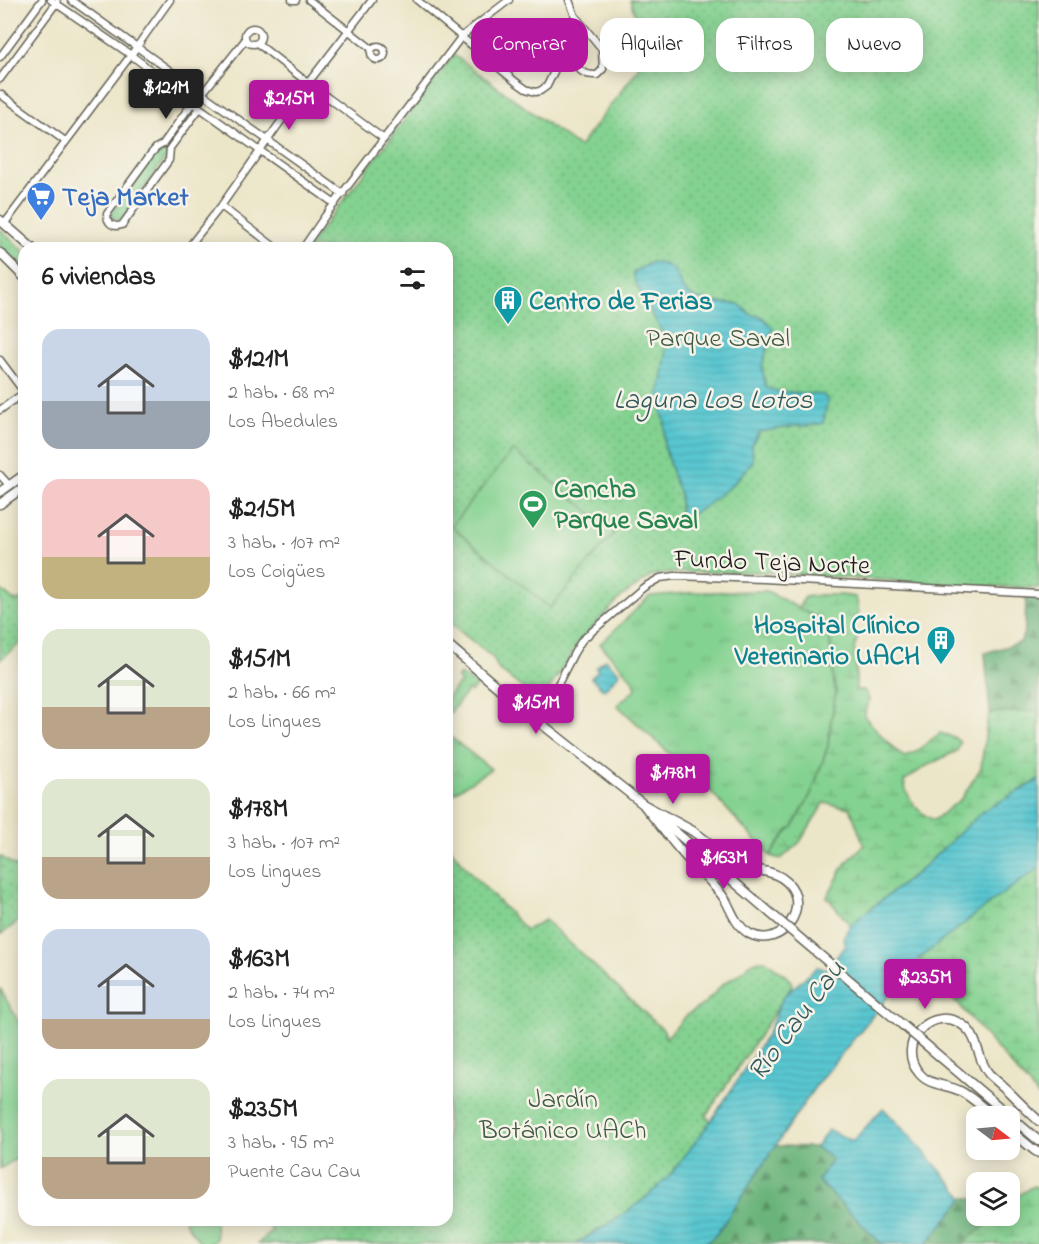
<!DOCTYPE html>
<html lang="es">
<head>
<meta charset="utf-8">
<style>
  :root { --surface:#fff; --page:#f2f2f2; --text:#222; --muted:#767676; --accent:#b5179e }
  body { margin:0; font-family:"Indie Flower",sans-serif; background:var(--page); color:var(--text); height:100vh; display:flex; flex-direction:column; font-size:22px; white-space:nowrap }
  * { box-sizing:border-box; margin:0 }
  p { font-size:20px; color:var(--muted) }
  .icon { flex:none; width:33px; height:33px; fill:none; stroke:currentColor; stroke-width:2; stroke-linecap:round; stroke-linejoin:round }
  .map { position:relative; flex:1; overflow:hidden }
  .drawer { position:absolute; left:18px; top:242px; width:435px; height:984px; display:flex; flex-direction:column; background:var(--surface); border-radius:18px; box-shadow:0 3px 15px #0003 }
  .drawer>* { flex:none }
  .guide { position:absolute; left:471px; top:18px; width:477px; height:54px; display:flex; gap:12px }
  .needle { width:39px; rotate:106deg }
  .fabs { position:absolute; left:966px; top:1106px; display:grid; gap:12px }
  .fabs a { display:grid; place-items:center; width:54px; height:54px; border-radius:12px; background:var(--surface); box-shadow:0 3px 15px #0003; font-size:30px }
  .price { position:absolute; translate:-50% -51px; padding:0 14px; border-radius:6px; background:var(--accent); color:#fff; font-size:20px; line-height:39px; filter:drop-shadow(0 2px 3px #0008) }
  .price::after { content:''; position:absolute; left:50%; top:36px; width:18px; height:14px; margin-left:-9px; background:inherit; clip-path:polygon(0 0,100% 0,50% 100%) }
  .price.active { background:#222; color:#fff }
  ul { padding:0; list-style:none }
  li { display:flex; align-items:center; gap:18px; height:150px; padding:0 24px }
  li span { display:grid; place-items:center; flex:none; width:168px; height:120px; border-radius:18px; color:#555 }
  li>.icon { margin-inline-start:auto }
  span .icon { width:72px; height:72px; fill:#fffc; stroke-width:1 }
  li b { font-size:26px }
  h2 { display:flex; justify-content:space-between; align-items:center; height:72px; padding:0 24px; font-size:26px }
  .pill { padding:0 21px; border-radius:18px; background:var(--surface); box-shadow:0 3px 15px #0003; font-size:21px; line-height:54px }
  .pill.active { background:var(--accent); color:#fff }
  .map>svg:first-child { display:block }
</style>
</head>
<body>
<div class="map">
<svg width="1039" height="1244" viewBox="0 0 1039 1244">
  <defs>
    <pattern id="grass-tufts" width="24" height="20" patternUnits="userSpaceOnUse" patternTransform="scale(1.5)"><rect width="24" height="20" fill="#84d291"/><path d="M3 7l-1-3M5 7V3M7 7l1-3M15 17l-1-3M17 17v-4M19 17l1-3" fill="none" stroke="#71b47c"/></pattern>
    <pattern id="forest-firs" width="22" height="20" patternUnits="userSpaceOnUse" patternTransform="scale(1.5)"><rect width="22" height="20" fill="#6bb47b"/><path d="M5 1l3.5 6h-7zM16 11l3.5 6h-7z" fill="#579264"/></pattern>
    <pattern id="wetland-marsh" width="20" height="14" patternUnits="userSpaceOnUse" patternTransform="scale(1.5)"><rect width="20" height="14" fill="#84d291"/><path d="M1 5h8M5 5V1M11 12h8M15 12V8" fill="none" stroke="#71b47c"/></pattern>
    <pattern id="park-dots" width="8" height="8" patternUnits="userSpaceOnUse" patternTransform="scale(1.5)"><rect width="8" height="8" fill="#84d291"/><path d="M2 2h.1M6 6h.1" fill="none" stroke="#71b47c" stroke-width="1.8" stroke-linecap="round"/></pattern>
    <pattern id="water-rules" width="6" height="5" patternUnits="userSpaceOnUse" patternTransform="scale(1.5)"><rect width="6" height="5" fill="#59c6d0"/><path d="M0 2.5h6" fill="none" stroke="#4daab2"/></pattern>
  </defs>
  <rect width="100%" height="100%" fill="#f7f3e8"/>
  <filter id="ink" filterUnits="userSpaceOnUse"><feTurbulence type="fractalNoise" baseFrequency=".0167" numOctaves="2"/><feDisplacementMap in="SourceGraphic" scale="12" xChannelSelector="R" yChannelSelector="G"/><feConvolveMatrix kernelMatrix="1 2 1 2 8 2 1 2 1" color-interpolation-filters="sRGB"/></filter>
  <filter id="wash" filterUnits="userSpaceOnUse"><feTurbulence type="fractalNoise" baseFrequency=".008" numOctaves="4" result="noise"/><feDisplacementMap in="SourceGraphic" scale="24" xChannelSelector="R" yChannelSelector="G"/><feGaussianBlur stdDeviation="1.35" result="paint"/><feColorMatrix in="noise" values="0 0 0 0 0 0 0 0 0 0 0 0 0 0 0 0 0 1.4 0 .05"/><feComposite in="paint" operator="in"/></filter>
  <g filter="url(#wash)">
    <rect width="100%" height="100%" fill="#ece6c9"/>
    <path fill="url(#grass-tufts)" stroke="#507756" stroke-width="1.5" d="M0 229 24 251V270L0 247Z
      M767 591 819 619 829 634 834 683 836 693 830 726 828 746 812 792 793 827 788 831 770 856 710 791 617 705 636 689 634 681 600 644 650 596 700 592Z
      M460 674 476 686 471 692 468 690 450 713 447 711V698L460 681 457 678Z
      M448 735 491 769 447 797V736Z
      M187 1220H213L215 1222 216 1239 211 1244H201L184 1221Z"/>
    <path fill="url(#forest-firs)" stroke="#44684c" stroke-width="1.5" d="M1026 597 1039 598V711L990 713 985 653 1021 642 1025 628Z
      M775 1146 816 1147 833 1159 818 1181 882 1244H704L716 1235Z
      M964 1198H976V1215H995L996 1219 962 1244H926Z"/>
    <path fill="url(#wetland-marsh)" stroke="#507756" stroke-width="1.5" d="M820 595H841L856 597 859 612 855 619 854 628 857 640 854 649 856 660V690H864L869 699 864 716C877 730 889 746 904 757L914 753 940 733 953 737 960 742 957 751 928 765 904 781C906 798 919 814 934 820L961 799 981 768 987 721 990 713 1039 711V780L983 811 919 871 850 925 827 897 845 864 864 845 850 808 824 803 800 842 781 859 770 856 788 831 793 827 812 792 828 746 830 727 836 693 834 683 829 634 819 619 798 608 805 597Z
      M1039 868V1097L919 959 994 900Z
      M1033 1186 1039 1188V1244H962L1000 1215H1010V1205L1019 1195Z"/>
    <path fill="url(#park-dots)" stroke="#507756" stroke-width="1.5" d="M630 0H1039V588L963 586 769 572H683L653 575 621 597 579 642 541 702 499 670 493 658 447 621V248H307L454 55 579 147 638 69 643 39Z
      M158 149 165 150 167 153V156L121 220C115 220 113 219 111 214Z
      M0 589 13 600 19 601 24 597V640L0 660Z
      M447 844 469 871 526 930 545 920 664 1031 666 1038 687 1015 704 1004 724 983 738 975 750 964 756 961 765 960 791 980 792 986 706 1116 711 1121C698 1138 686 1156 672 1173 646 1203 609 1223 576 1244H258L272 1230 264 1220H447Z
      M0 856 24 872V917L0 935Z"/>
    <path fill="#84d291" stroke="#507756" stroke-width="1.5" d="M513 450 615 532 550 608 451 526Z
      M0 988 24 1032V1154L0 1169Z"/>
    <path fill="url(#water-rules)" stroke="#3a7176" stroke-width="1.5" d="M651 262 664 264 674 270 684 291 695 298 711 302 739 304 750 314 762 317 773 328 762 367 766 388 778 391 823 395 828 400 823 423 809 426H796L759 432 752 444 753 461 732 485 703 508 680 521V494L675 482 664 446 665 421 661 411 659 393 662 381 666 355 665 338 636 284 633 273Z
      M605 659 620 673 604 690 591 678 598 671 596 668Z
      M1039 780V868L994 900 919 959 817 1084 716 1235 704 1244H576L618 1218 647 1197 671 1174 711 1121 768 1033 783 997 817 967 826 969 846 946 843 938 850 925 919 871 983 811Z
      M883 1108 920 1147 964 1198 926 1244H882L818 1181 832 1159 816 1147 828 1130 853 1141Z"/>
  </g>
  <g filter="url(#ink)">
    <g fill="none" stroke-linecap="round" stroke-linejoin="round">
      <g stroke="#656359" stroke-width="9">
        <path id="street" d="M51 0 131 55 200 108 335 204
          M71 0 343 194
          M292 0H296
          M309 0 372 49
          M417 0 516 82 526 89 535 92 540 91 547 86 563 53 575 16 569 0
          M245 36a8 8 0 1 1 16 0a8 8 0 1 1-16 0Z
          M257 43 308 83 384 139
          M371 53a7 7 0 1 1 14 0a7 7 0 1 1-14 0Z
          M563 53C578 62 576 76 597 75L603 69 602 49 575 16
          M0 57 42 0
          M0 79 57 2
          M0 94 65 141
          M200 108 170 148 169 160 122 225C113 228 107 223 107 214L150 155 156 148 163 144 187 110 202 94 245 40
          M221 206 276 248
          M5 223 131 55 170 0
          M188 248 221 206 308 83 372 0
          M303 248 325 216 462 36 509 0
          M0 360 24 392
          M0 410 24 393
          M0 475 9 485
          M539 721 574 653 582 640 644 587 660 578 675 576 764 579 1039 594"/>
      </g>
      <g stroke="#656359" stroke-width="11">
        <path id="secondary" d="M0 220 32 248
          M0 253 24 277
          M0 492 24 475
          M0 504 24 487
          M447 644 529 714 643 804 782 923
          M643 804C659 813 675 821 691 830 704 838 715 849 728 857 734 861 742 864 749 867 762 872 776 871 787 882 812 906 782 950 750 934 736 926 733 914 726 901 723 896 719 891 715 887 706 876 696 867 686 857 671 840 657 822 643 804Z
          M925 1044 1039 1141
          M993 1116C982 1107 972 1097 960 1091 946 1084 929 1086 919 1073 894 1044 932 1002 964 1026 979 1037 977 1060 989 1074 995 1080 1003 1086 1009 1092 1019 1102 1029 1112 1039 1121
          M1010 1130 1034 1150 1039 1153"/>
      </g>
      <use href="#street" stroke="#fff" stroke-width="6"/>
      <use href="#secondary" stroke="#fff" stroke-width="8"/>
      <g stroke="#656359" stroke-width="11" stroke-linecap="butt">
        <path id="secondary-bridge" d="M782 923 925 1044"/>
      </g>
      <use href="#secondary-bridge" stroke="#fff" stroke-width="8"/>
    </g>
  </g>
  <defs>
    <g id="supermarket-pin" transform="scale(1.5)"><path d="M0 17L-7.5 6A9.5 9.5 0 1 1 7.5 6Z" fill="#3f7fe0" stroke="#f7f3e8"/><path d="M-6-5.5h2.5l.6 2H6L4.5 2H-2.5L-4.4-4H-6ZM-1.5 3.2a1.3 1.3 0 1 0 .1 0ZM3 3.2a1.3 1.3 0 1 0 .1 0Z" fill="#fff"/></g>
    <g id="building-pin" transform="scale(1.5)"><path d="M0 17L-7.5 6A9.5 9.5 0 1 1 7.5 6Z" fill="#0f9aa8" stroke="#f7f3e8"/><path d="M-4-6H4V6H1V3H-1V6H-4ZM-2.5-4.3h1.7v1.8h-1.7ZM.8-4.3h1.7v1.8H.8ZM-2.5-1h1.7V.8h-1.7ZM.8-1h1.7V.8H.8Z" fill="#fff"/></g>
    <g id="stadium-pin" transform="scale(1.5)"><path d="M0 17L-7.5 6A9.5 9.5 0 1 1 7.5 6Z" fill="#2e9e5b" stroke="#f7f3e8"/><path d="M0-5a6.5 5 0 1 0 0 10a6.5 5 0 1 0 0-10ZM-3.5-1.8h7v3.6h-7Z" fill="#fff"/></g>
  </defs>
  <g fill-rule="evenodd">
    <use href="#supermarket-pin" x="41" y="196"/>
    <use href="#building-pin" x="508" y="300"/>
    <use href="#stadium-pin" x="533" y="504"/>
    <use href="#building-pin" x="941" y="640"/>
  </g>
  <g text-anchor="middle" stroke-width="5" stroke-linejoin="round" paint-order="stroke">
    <g font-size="27" font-weight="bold" fill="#366cbe" stroke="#f7f3e8" text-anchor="start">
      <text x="62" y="205">Teja Market</text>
    </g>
    <g font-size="27" font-weight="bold" fill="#0d838f" stroke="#f7f3e8" text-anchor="start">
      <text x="529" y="309">Centro de Ferias</text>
      <text x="920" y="633" text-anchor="end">Hospital Clínico<tspan x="920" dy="31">Veterinario UACH</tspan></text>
    </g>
    <g font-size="27" fill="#405c45" stroke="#f7f3e8">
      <text x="718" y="346">Parque Saval</text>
      <text x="563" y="1107">Jardín<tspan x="563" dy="31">Botánico UACh</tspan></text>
    </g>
    <g font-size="27" font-weight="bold" fill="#27864d" stroke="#f7f3e8" text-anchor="start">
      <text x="554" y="497">Cancha<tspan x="554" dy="31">Parque Saval</tspan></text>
    </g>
    <g font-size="27" fill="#1c1c1c" stroke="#f7f3e8">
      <text transform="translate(772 561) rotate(2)" y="9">Fundo Teja Norte</text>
    </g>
    <g font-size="28" font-style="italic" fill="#31585b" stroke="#f7f3e8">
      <text x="713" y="408">Laguna Los Lotos</text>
      <text transform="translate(795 1019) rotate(-53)" y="10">Río Cau Cau</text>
    </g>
  </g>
</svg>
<div class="fabs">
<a><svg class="needle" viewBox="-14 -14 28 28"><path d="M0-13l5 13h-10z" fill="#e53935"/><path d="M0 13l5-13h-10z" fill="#767676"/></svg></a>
<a><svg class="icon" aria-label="layers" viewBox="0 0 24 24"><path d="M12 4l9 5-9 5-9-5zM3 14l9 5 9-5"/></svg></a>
</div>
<b class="price active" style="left:166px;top:120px">$121M</b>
<b class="price" style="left:289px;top:131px">$215M</b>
<b class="price" style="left:536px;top:735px">$151M</b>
<b class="price" style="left:673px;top:805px">$178M</b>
<b class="price" style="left:724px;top:890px">$163M</b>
<b class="price" style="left:925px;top:1010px">$235M</b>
<div class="guide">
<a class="pill active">Comprar</a>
<a class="pill">Alquilar</a>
<a class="pill">Filtros</a>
<a class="pill">Nuevo</a>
</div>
<section class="drawer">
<h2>6 viviendas<svg class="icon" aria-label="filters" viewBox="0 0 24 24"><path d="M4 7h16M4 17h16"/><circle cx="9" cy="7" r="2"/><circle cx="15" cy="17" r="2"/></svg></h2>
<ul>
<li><span style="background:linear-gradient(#c9d6e8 60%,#9aa5b1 0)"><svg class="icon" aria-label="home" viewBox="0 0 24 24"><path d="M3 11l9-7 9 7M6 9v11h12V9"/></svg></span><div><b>$121M</b><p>2 hab. · 68 m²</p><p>Los Abedules</p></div></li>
<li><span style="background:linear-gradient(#f6c9c9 65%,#c2b280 0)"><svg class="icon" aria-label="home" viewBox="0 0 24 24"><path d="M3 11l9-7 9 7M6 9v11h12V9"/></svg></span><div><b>$215M</b><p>3 hab. · 107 m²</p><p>Los Coigües</p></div></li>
<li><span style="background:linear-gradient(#dfe7d0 65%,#b9a48a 0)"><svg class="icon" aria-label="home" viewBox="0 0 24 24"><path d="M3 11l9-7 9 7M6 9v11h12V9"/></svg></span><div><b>$151M</b><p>2 hab. · 66 m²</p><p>Los Lingues</p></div></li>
<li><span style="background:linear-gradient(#dfe7d0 65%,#b9a48a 0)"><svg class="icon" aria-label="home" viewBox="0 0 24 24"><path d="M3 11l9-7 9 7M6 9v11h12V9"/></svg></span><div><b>$178M</b><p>3 hab. · 107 m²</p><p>Los Lingues</p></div></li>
<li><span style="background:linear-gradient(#c9d6e8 75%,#b9a48a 0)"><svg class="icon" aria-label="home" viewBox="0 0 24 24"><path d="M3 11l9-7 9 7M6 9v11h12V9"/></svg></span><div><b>$163M</b><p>2 hab. · 74 m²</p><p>Los Lingues</p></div></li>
<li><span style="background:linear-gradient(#dfe7d0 65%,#b9a48a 0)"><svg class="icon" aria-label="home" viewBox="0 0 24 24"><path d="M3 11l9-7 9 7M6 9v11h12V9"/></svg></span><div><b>$235M</b><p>3 hab. · 95 m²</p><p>Puente Cau Cau</p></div></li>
</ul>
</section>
</div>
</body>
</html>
